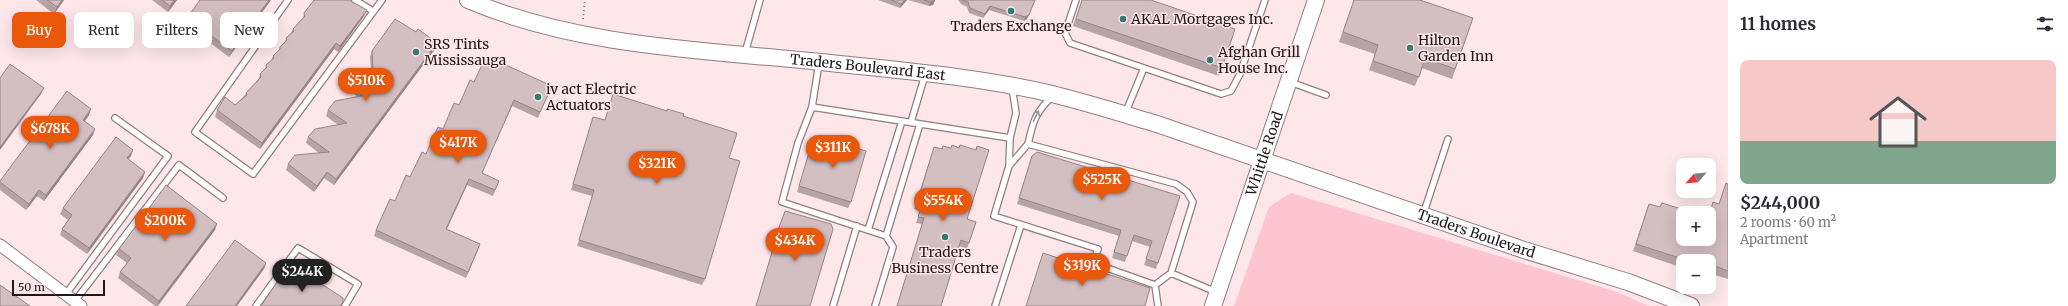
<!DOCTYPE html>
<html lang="en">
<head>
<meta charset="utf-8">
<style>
  :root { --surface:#fff; --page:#f7f7f7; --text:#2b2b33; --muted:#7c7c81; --line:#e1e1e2; --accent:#ea580c }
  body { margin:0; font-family:Merriweather,serif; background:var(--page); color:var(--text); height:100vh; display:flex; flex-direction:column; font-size:15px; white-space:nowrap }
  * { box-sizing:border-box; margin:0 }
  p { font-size:13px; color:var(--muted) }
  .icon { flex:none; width:22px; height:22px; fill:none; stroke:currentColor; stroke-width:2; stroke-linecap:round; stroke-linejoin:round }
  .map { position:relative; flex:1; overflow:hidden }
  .drawer { display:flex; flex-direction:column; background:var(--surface); width:340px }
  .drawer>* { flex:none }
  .hud { position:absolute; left:12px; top:12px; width:380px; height:36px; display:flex; gap:8px }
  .needle { width:26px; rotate:243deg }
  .controls { position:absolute; left:1676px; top:158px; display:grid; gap:8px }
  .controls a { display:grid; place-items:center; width:40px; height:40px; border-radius:8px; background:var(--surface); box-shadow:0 4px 16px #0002; font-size:20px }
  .scale { position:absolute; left:12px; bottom:10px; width:93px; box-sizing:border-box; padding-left:4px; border:2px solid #1f1719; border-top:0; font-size:11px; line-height:14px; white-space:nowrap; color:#1f1719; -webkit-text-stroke:3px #fde7eb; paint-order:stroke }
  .price { position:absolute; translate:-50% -34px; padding:0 9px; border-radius:14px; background:var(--accent); color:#fff; font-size:13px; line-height:26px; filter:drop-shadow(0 1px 2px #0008) }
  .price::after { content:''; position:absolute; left:50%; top:24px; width:12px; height:9px; margin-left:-6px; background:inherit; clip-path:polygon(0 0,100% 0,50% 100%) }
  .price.current { background:#222; color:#fff }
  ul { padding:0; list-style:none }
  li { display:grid; align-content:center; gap:8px; height:212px; padding:0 12px }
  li+li { border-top:1px solid var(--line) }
  li span { display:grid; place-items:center; height:124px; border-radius:8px; color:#555 }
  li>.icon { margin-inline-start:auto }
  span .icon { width:72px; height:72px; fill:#fffc; stroke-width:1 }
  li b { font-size:17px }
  h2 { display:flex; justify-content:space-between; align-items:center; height:48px; padding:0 12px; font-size:17px }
  .tag { padding:0 14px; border-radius:8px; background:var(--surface); box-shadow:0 4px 16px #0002; font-size:14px; line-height:36px }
  .tag.current { background:var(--accent); color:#fff }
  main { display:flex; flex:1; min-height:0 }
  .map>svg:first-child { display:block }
</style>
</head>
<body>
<main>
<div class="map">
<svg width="1728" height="306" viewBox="0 0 1728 306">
  <rect width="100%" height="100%" fill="#fde7eb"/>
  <path fill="#fcc5d0" d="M1291 193 1617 292 1649 306H1234L1269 207Z"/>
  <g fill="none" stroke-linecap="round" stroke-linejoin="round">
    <g stroke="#917d81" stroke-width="8">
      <path id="lane" d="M288 0 195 132 253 174 382 0
        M355 0 373 11
        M1076 0 1065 33 1070 43 1221 94 1231 91 1240 74 1265 0
        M745 53 760 0
        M819 63 812 107 1010 138 1009 166 1028 144 1176 184 1187 192 1193 202 1171 273 1155 285 1158 306
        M1290 82 1326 95
        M812 107 798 143 782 202 886 236 920 124
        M1125 114 1144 68
        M911 122 925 75
        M1010 138 1016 113 1012 87
        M1028 144C1033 122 1035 112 1053 96
        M1009 166 994 216 1098 249 1093 263 1155 285
        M1423 215 1448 139
        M868 230 902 121
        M1171 273 1216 292
        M66 294 168 156 115 118
        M75 301 179 165 223 198
        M256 306 298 248 358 284 345 306
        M833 306 857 226
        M875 306 893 247 886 236
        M995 306 1021 225"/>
    </g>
    <g stroke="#917d81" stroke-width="13">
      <path id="street" d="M0 245 81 306"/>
    </g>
    <g stroke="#917d81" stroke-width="18">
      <g id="secondary">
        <path id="s1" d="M468 0C578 47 704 50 821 62 896 70 974 76 1048 93 1085 102 1120 113 1157 124L1524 250 1628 282 1691 306"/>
        <path id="s2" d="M1213 306 1316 0"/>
      </g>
    </g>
    <path stroke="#908184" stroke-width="2" stroke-dasharray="1 3" stroke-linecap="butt" d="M583 19 585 0"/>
    <use href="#lane" stroke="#fff" stroke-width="5.5"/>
    <use href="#street" stroke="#fff" stroke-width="11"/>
    <use href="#secondary" stroke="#fff" stroke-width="16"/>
  </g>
  <path fill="#b5a3a7" d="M36 0H64L54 14Z
    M152 0H177L168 12Z
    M271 0 229 57 185 24 187 18Z
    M878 0H907L900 8Z
    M908 0H935L933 5 929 6Z
    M958 0H1035L1027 19 1024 21 989 10 983 18 969 13 967 7 961 4Z
    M1082 0 1235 29 1219 76 1073 26Z
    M1354 0 1473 18 1452 79 1422 68 1415 86 1369 70 1375 54 1339 42Z
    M304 13 364 16 338 52 334 49 260 149 215 117 217 110 235 105 244 96 246 93 258 80 260 74 265 70 266 65 271 61 273 56 278 51 280 47 285 42 286 38 291 33 293 29 303 18Z
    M435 49 334 185 324 178 314 192 286 170 288 164 319 153 306 143 308 137 338 125 326 116 328 110 358 97 347 89 349 83 371 71 370 57 372 51Z
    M474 82 549 92 538 118 512 106 482 173 499 181 493 196 467 185 447 229 480 244 466 278 374 236 376 230 395 201Z
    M613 94 683 116 729 158 705 279 702 285 577 246 592 196 571 190 593 117 605 120Z
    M89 115 84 122 93 135 44 201 37 196 26 210 0 190V181Z
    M814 136 851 202 848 208 797 192Z
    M932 153 967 219 969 243 967 249 959 246 941 306H897L922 224 916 223 920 211 914 209Z
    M131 156 128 159 145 172 143 178 87 254 60 235 62 229 68 220 60 214 63 208Z
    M1030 162 1180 196 1156 269 1144 265 1150 247 1132 241 1125 262 1112 258 1119 236 1017 204Z
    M1728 184V279L1712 274 1711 277 1709 276V261H1683V268L1633 251 1649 204 1709 239 1719 204Z
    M785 211 810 306H756L773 248H771Z
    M215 230 158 306H155L118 278 120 272 127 263 116 255 119 249Z"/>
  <path fill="#948588" d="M62 0H64L54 14 57 7Z
    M174 0H177L168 12 170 6Z
    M269 0H271L229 57 232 51Z
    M905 0H907L900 8 901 4Z
    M935 0 933 5 929 6 930 2Z
    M1035 0 1027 19 1024 21 1025 17Z
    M990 6 989 10 983 18 985 14Z
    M367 10 364 16 338 52 340 46Z
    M336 43 334 49 260 149 262 143Z
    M437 43 435 49 334 185 336 179Z
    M44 88 41 94 0 150V147Z
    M514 100 512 106 479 179 482 173Z
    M91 109 89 115 81 127 83 120Z
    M95 129 93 135 44 201 46 195Z
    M133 150 131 156 124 164 127 158Z
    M145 172 143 178 87 254 89 248Z
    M327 172 324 178 314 192 317 186Z
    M469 179 467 185 444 235 446 229Z
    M39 190 37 196 26 210 29 204Z
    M217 224 215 230 157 306 159 301Z
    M480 244 478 250 466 278 468 272Z
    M266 263 264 269 237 306H235Z"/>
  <path fill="#d3bec2" stroke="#948588" d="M47 0H62L57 7Z
    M162 0H174L170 6Z
    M200 0H269L232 51 187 18Z
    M314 0H349L367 10 340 46 336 43 262 143 217 110 225 97 235 105 247 95 246 93 261 77 260 74 267 67 266 65 274 58 273 56 280 49V47L287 40 286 38 294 31 293 29 305 16 304 13Z
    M891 0H905L901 4Z
    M924 0H935L930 2Z
    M962 0H1035L1029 15 1025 17 990 6 985 14 970 8 968 2Z
    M1082 0H1151L1235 29 1222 68 1076 19Z
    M1354 0H1420L1473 18 1455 69 1425 58 1419 77 1373 61 1378 45 1343 32Z
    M395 19 416 32 418 29 437 43 336 179 327 172 317 186 288 164 295 155 329 152 308 137 315 129 347 123 328 110 335 101 366 95 349 83 355 74 373 71 372 51Z
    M486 56 552 86 540 112 514 100 482 173 499 181 495 190 469 179 446 229 480 244 468 272 376 230 390 199 395 201 406 175 410 177 422 152 426 154 438 127 443 129 454 103 459 105 470 80 474 82Z
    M10 64 44 88 0 147V78Z
    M67 91 91 109 83 120 95 129 46 195 39 190 29 204 0 182V181Z
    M613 94 667 111V109L684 114 683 116 737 133 729 158 740 161 705 279 579 240 594 190 573 184 593 117 605 120Z
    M814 136 866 151 851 202 799 186Z
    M116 137 133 150 127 158 145 172 89 248 62 229 72 215 63 208Z
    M952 145 959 148 960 145 976 150 977 146 989 150 967 219 976 222 969 243 961 240 941 306H897L924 218 918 217 922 205 917 203 934 147 942 149 943 146 951 148Z
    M1037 152 1180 196 1158 263 1146 259 1152 241 1134 235 1127 256 1114 252 1121 230 1019 198 1032 156Z
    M1726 183 1728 184V271L1715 266 1714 269 1709 268V261H1689L1636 244 1649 204 1660 207 1662 203 1694 213H1683V239H1709V215L1713 202 1719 204Z
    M166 185 217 224 159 301 120 272 131 258 119 249Z
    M785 211 831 224 833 229 810 306H756L775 242 774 241Z
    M235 240 266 263 235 306H186Z
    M1043 253 1150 288 1145 306H1026Z
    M302 271 343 298V302L340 306H261L283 273 295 281Z
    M0 285 30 306H0Z"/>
  <defs><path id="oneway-shaft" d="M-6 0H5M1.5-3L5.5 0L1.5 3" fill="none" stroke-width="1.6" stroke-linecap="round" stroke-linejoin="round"/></defs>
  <use stroke="#9a9798" href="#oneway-shaft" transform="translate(1036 116) rotate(-65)"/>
  <g fill="#347a72" stroke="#fde7eb" stroke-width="1.5">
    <circle cx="1011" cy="11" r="4"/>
    <circle cx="1123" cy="19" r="4"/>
    <circle cx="1410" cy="48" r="4"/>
    <circle cx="416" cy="52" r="4"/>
    <circle cx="1210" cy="60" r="4"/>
    <circle cx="538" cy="97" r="4"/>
    <circle cx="945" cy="237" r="4"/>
  </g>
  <g text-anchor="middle" stroke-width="3" stroke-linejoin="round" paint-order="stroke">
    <g font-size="14" fill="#1f1719" stroke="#fde7eb" text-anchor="start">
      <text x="1131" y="24">AKAL Mortgages Inc.</text>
      <text x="1011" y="31" text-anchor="middle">Traders Exchange</text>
      <text x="1418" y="45">Hilton<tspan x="1418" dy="16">Garden Inn</tspan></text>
      <text x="424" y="49">SRS Tints<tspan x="424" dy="16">Mississauga</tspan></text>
      <text x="1218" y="57">Afghan Grill<tspan x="1218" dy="16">House Inc.</tspan></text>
      <text x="546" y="94">iv act Electric<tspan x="546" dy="16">Actuators</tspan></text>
      <text x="945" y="257" text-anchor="middle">Traders<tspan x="945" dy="16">Business Centre</tspan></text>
    </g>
    <g font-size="14" fill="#1f1719" stroke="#fde7eb">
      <text dy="5" stroke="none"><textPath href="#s1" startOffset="407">Traders Boulevard East</textPath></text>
      <text dy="5" stroke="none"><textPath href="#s2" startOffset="161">Whittle Road</textPath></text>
      <text dy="5" stroke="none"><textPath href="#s1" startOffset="1040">Traders Boulevard</textPath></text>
    </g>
  </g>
</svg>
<div class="controls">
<a><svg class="needle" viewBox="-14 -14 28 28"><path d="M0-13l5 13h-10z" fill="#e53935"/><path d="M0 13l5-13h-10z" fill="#7c7c81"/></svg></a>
<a>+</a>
<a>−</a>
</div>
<div class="scale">50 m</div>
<b class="price" style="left:366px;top:102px">$510K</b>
<b class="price" style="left:50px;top:150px">$678K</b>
<b class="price" style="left:458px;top:164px">$417K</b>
<b class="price" style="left:833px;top:169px">$311K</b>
<b class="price" style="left:657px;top:185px">$321K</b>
<b class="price" style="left:1102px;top:201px">$525K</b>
<b class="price" style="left:943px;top:222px">$554K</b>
<b class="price" style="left:165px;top:242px">$200K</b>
<b class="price" style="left:795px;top:262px">$434K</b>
<b class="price" style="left:1082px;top:287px">$319K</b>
<b class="price current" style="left:302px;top:293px">$244K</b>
<div class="hud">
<a class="tag current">Buy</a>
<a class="tag">Rent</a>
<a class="tag">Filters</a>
<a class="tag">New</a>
</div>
</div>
<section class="drawer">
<h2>11 homes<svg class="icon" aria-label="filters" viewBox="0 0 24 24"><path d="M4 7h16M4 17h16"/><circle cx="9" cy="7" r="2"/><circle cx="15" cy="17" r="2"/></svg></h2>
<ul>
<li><span style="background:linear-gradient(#f6c9c9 65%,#7fa58c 0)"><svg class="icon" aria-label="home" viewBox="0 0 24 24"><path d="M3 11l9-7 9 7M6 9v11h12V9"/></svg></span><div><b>$244,000</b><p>2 rooms · 60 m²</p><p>Apartment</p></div></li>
</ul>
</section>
</main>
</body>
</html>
